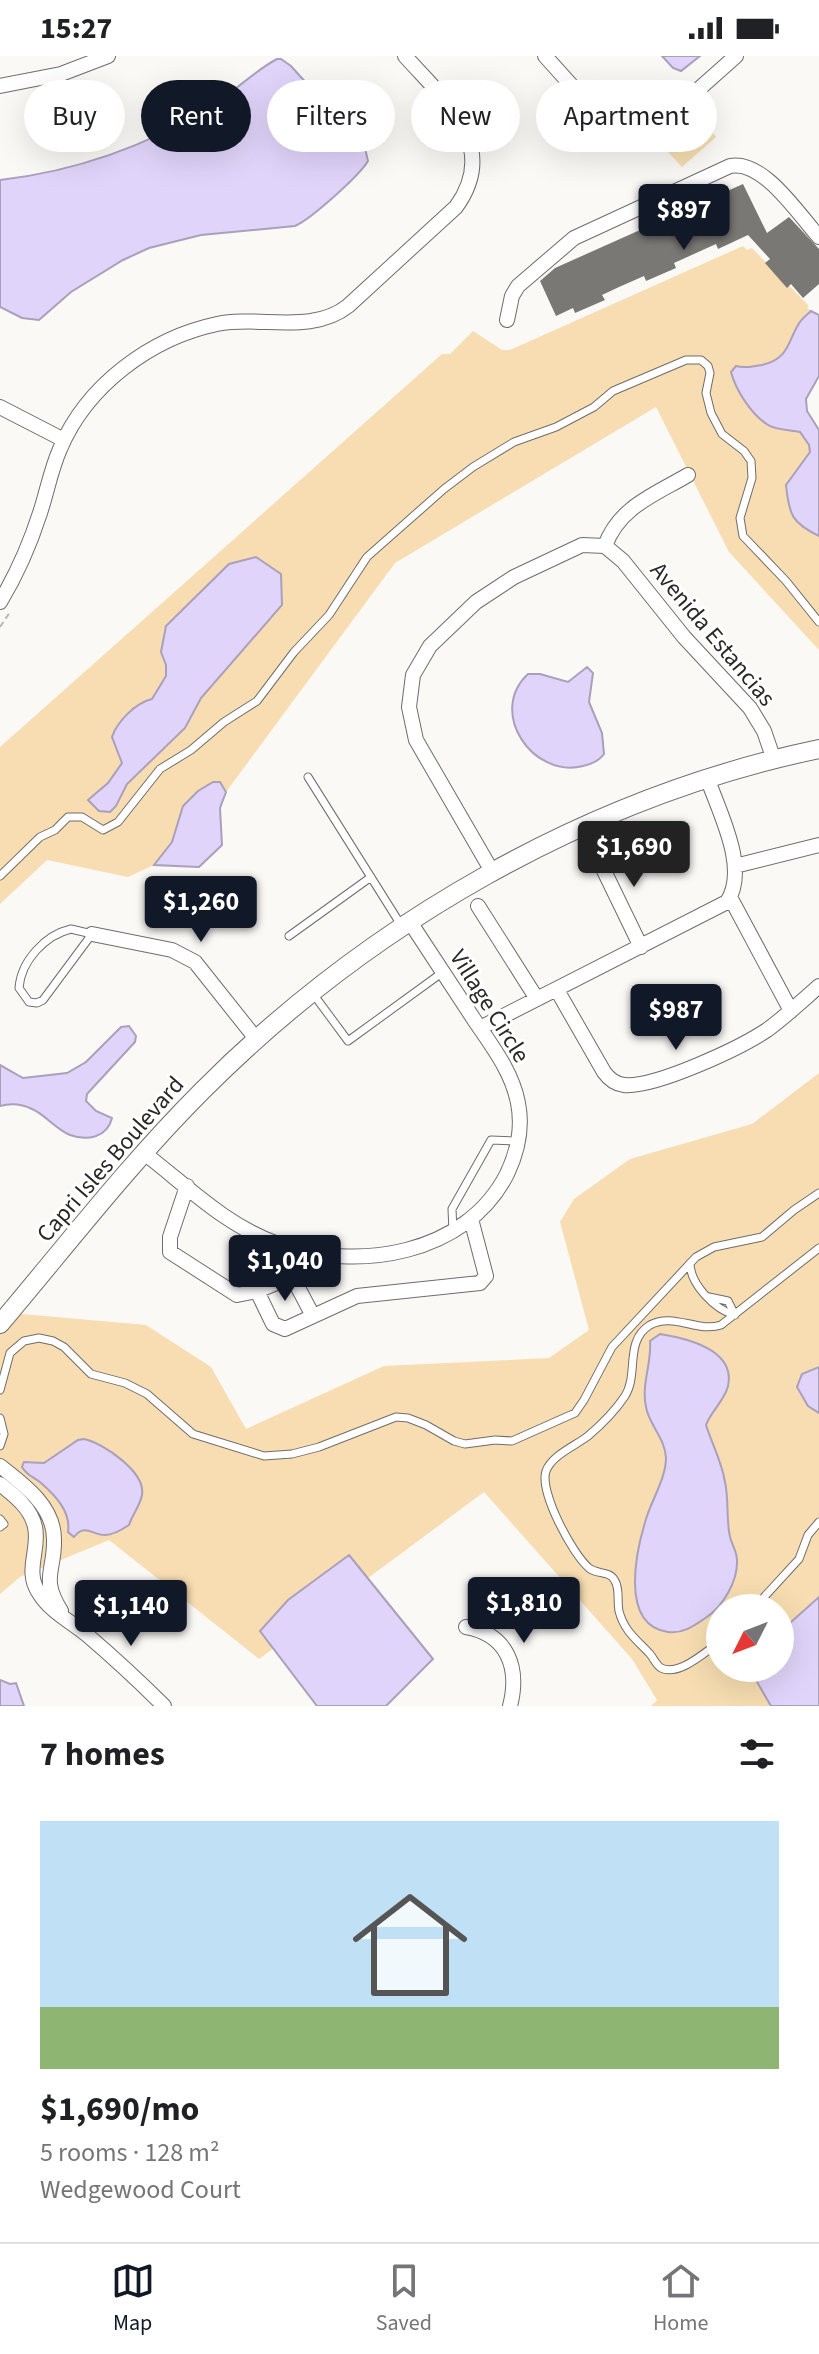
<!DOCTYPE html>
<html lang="en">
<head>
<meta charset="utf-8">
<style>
  :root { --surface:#fff; --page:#f6f6f6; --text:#202124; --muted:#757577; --line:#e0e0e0; --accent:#111827 }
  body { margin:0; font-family:"Source Sans 3",sans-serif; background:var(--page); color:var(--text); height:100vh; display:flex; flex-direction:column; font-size:30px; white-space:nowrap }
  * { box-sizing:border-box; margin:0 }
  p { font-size:26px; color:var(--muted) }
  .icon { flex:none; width:44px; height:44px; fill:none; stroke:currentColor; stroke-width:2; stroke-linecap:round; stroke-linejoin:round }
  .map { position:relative; height:1650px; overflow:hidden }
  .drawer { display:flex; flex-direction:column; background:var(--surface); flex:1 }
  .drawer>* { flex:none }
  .top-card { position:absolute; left:24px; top:24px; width:772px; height:72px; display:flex; gap:16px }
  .needle { width:52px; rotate:228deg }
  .tools { position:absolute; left:706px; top:1538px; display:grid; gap:16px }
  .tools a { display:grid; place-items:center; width:88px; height:88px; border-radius:50%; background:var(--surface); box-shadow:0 8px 32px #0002; font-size:40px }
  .price { position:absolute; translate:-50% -68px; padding:0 18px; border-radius:8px; background:var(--accent); color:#fff; font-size:26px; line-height:52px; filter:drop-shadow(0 2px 4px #0008) }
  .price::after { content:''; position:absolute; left:50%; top:48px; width:24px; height:18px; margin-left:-12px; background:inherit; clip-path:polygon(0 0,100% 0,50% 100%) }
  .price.selected { background:#222; color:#fff }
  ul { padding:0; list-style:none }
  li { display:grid; align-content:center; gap:16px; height:424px; padding:0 40px }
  li span { display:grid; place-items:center; height:248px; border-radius:0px; color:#555 }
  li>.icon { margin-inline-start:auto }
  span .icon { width:144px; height:144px; fill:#fffc; stroke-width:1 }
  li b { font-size:34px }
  h2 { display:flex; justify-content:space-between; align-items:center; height:96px; padding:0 40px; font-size:34px }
  .tag { padding:0 28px; border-radius:36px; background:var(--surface); box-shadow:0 8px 32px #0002; font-size:28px; line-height:72px }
  .tag.selected { background:var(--accent); color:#fff }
  .status { display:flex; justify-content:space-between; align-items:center; height:56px; padding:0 40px; background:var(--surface); direction:ltr }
  .status svg { height:22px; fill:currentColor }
  .tabs { display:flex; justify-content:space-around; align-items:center; height:112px; border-top:2px solid var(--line); background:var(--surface); font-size:22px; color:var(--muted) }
  .tabs a { display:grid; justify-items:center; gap:4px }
  .tabs .selected { color:var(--accent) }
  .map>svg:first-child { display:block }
</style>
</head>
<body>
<div class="status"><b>15:27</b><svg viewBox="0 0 49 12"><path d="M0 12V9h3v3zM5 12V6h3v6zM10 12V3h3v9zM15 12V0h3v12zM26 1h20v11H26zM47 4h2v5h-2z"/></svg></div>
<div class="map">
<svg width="819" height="1650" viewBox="0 0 819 1650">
  <rect width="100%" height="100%" fill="#fbf9f6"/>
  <path fill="#f7ddb1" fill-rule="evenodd" d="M702 65 716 81 682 111 668 96Z
    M743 190 747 194 752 192 809 250 807 252 819 259V320L806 343 807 355 819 374V594L729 496 656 351 395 507 226 736 220 752 222 789 199 811 154 809 128 821 47 804 0 848V691L442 298H450L473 275 502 294H510Z
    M819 1017V1650H651L657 1644 632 1603 484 1436 259 1603 109 1484 20 1521 0 1538V1256L146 1269 211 1311 246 1373 384 1310 549 1302 589 1274 560 1166 574 1143 630 1103 752 1068ZM720 1552H780V1612H720Z"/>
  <path fill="#e0d4fa" stroke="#a9a0ba" stroke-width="2" d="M662 0H700L681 15 673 12Z
    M277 3H281L291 10 365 92 368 105C359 120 311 163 295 170L201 179 149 192 123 204 71 236 39 264 22 262 0 251V124C77 115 147 90 212 50 234 36 254 15 277 3Z
    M811 255 819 259V320L806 343 807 355 819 374V480C792 467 789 459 786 429L810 396 809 389 800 376C791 374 776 374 768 369 752 359 736 335 731 316L736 310C745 313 752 310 762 309 788 303 787 288 798 269 801 263 807 259 811 255Z
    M256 501 281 518 282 549 201 642 185 672 127 728 116 750 110 756 99 755 88 744 108 727 122 707 112 681C117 666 135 647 152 643L166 620V609L161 596 166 570 229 508Z
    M587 611 593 617 589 646 602 677 604 698C599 705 592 708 583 710 533 723 487 656 528 618H540L568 626Z
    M213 726H220L226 736 220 752 222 789 199 811 154 809 172 786 183 750 198 735Z
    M129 970 136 980 135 986 87 1038 86 1045 96 1055 112 1062C107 1082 87 1085 70 1079 55 1073 46 1059 32 1053 22 1048 11 1047 0 1050V1009L23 1022 67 1017 86 1006 121 971Z
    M660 1278C685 1282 736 1293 728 1330 725 1344 711 1355 706 1369 712 1388 722 1406 725 1426 729 1444 726 1463 730 1481 732 1489 737 1496 737 1504 738 1525 723 1550 707 1561 695 1569 684 1578 668 1576 618 1569 637 1491 647 1460 653 1442 666 1421 666 1402 665 1382 649 1369 646 1351 641 1328 652 1307 650 1285Z
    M819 1311V1357L808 1350 797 1331 802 1318Z
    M84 1383C103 1387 146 1416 142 1439 140 1450 132 1459 129 1469 123 1473 114 1479 105 1479 92 1479 85 1467 74 1481L68 1476C71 1456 56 1440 41 1427 34 1421 27 1420 22 1411L24 1406 44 1407 78 1384Z
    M349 1499 433 1603 386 1650H317L260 1575 288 1544Z
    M819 1541V1650H771L749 1612H780V1576Z
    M0 1624 10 1628 16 1627 24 1650H0Z"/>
  <path fill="#7a7875" d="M743 128 767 177 789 161 819 193V228L803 242 791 228 787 232 765 207 770 203 748 179 718 193 716 188 674 207 676 212 646 225 644 220 619 231 602 239 605 244 575 257 573 252 556 260 540 225 555 212Z"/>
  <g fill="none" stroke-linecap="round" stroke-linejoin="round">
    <g stroke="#6f6d6b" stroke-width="9">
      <path id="service" d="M308 721 401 869
        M0 820 40 781 55 774 68 761H82L103 774 118 766 160 713 191 694 224 666 257 645 294 596 329 559 367 501 444 433 473 411 514 386 556 371 594 351 613 335 686 304H701L708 310 710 317 706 337 711 357 722 378 744 395 751 405 752 422 740 462 743 480 786 525 819 566
        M71 873 92 878 43 944 37 947 29 946 19 932C21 905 45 879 71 873Z
        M289 880 371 821
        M314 939 348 985 443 916
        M453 1175 452 1153 491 1084 518 1085
        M690 1207C690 1228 715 1254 735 1259
        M709 1241 728 1245 735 1259
        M0 1334 10 1297 24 1285 39 1282 53 1285 64 1291 91 1318 125 1327 147 1338 193 1378 264 1400 292 1398 319 1391 396 1361 408 1362 426 1369 454 1385 465 1388 495 1384 512 1385 575 1357 584 1344 612 1291 696 1201 714 1191 762 1181 794 1154 819 1137
        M0 1362 4 1378 0 1390
        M0 1463 4 1468 0 1471
        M754 1552 799 1503 808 1479 819 1466
        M720 1586C706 1595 679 1621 661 1612 656 1609 654 1603 650 1598 637 1584 624 1575 619 1555 617 1545 620 1533 615 1525 610 1514 597 1519 589 1512 573 1499 539 1436 546 1415 552 1399 575 1390 588 1380 601 1369 615 1355 625 1340 639 1318 624 1285 650 1269 673 1256 698 1277 721 1269L819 1192"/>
    </g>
    <g stroke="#6f6d6b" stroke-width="16">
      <path id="minor" d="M545 0 617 80C626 88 636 88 645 81L736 0
        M0 30 61 18 108 0
        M507 264 512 240 518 230 574 182 730 110C763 103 799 159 819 181
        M0 351 64 384
        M605 490C619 451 654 439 688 419
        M0 546C17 518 30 488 40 457 47 436 51 413 60 393 87 329 151 282 217 268 260 259 311 279 348 250L456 151C501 89 444 44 405 0
        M593 792 641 891
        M735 810 819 789
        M493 817 416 684 409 651 413 619 430 590 476 546 514 521 582 489 605 490 623 505 684 581 750 652 764 675 774 704
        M730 841 791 955
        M478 850 537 943
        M92 878 172 894 195 906 257 984
        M557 934 604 1016C609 1023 615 1028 624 1029 655 1032 740 992 767 974 785 961 802 945 819 930
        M480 972 727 846C749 813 720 758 708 724
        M144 1097C187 1130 226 1170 278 1188 357 1216 466 1199 507 1118 518 1095 523 1072 518 1047 512 1015 491 989 473 962 452 930 431 898 410 866
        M187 1130 170 1181V1196L237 1239 257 1235 273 1268 285 1273 357 1240 480 1227 486 1220 471 1163
        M257 1235 288 1222 294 1224 313 1260
        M0 1410C23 1428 54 1450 54 1483 55 1516 40 1521 61 1555
        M0 1428C14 1439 31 1452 35 1471 40 1494 24 1515 39 1537 50 1555 70 1565 86 1578 113 1601 139 1625 164 1650
        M466 1571C507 1578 520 1611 510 1650"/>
    </g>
    <g stroke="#6f6d6b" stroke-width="20">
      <path id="tertiary" d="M0 1268C66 1190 129 1108 202 1035 368 868 588 741 819 693"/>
    </g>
    <path stroke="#b8b7b4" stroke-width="2" stroke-dasharray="6 4" stroke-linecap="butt" d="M468 52 483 82
      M0 571 10 556"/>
    <use href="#service" stroke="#fff" stroke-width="7"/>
    <use href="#minor" stroke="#fff" stroke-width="14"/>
    <use href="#tertiary" stroke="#fff" stroke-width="18"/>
  </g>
  <g text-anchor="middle" stroke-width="6" stroke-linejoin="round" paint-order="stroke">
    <g font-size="24" fill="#282826" stroke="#fff">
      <text transform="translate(713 578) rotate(50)" y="8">Avenida Estancias</text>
      <text transform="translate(490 950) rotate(58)" y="8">Village Circle</text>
      <text transform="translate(110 1103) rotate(-49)" y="8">Capri Isles Boulevard</text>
    </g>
  </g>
</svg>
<div class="tools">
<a><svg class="needle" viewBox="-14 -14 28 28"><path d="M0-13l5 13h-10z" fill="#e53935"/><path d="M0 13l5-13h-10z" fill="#757577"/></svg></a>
</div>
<b class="price" style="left:684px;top:196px">$897</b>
<b class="price selected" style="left:634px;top:833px">$1,690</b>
<b class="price" style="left:201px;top:888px">$1,260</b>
<b class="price" style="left:676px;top:996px">$987</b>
<b class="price" style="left:285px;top:1247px">$1,040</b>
<b class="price" style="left:524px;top:1589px">$1,810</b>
<b class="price" style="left:131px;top:1592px">$1,140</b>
<div class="top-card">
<a class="tag">Buy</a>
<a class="tag selected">Rent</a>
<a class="tag">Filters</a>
<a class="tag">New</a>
<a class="tag">Apartment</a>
</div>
</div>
<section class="drawer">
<h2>7 homes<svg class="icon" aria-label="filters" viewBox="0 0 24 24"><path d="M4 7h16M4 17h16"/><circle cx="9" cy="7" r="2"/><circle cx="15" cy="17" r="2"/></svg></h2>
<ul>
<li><span style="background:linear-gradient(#bfe0f5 75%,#8fb573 0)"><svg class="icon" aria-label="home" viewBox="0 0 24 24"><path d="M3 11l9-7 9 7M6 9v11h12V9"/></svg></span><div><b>$1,690/mo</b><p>5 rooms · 128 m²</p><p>Wedgewood Court</p></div></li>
</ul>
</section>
<nav class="tabs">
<a class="selected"><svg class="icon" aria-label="map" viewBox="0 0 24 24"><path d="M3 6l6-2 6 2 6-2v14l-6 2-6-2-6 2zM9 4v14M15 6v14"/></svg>Map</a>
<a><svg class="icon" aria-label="saved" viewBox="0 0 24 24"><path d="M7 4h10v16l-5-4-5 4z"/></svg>Saved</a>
<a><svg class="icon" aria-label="home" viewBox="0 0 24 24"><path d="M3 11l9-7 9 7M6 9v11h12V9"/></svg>Home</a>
</nav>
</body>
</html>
